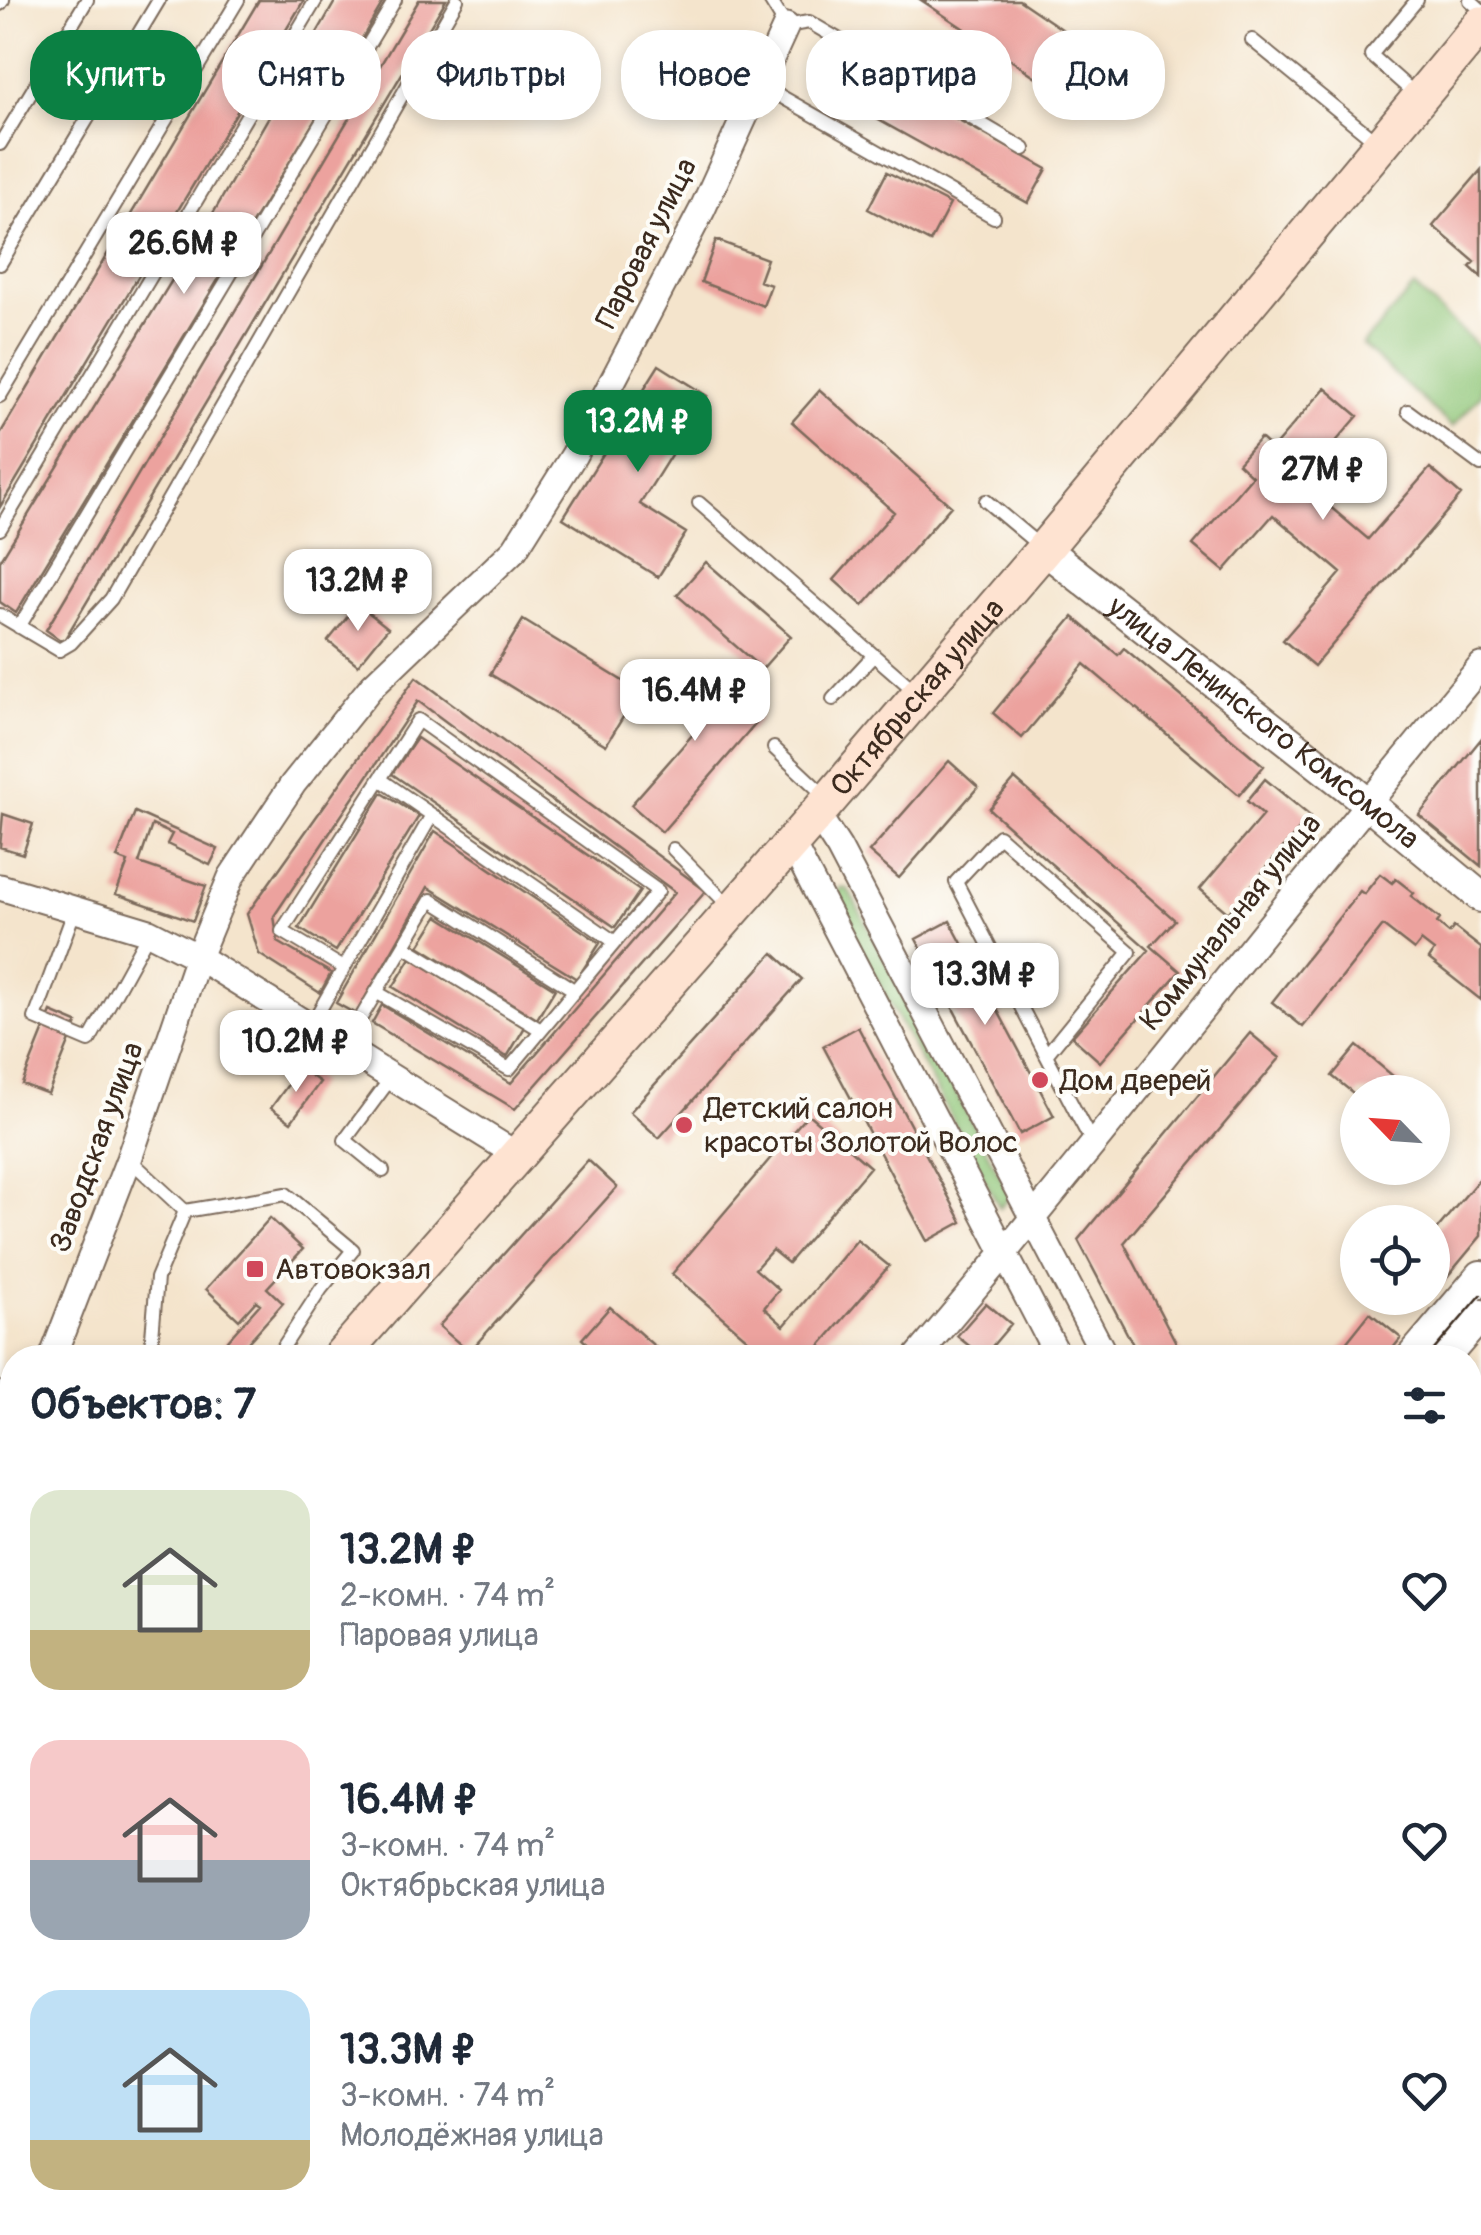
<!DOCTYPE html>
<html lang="ru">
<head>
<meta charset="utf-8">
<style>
  :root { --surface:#fff; --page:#f2f2f3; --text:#1f2937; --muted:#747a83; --accent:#0b8043 }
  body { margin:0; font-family:Pangolin,sans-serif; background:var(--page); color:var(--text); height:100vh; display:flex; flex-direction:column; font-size:38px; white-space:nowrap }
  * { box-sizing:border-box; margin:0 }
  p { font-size:32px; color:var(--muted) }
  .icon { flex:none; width:55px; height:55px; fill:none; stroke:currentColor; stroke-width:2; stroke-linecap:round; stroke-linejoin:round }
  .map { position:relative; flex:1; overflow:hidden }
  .details { position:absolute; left:0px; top:1345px; width:1482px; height:890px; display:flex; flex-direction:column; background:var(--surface); border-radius:40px 40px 0 0; box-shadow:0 5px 15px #0003 }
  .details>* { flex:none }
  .banner { position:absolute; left:30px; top:30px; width:1422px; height:90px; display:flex; gap:20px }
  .needle { width:65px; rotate:295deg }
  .controls { position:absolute; left:1340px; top:1075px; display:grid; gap:20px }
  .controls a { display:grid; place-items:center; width:110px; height:110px; border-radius:50%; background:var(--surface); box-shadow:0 5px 15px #0003; font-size:50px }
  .price { position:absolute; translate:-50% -85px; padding:0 22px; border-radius:20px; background:#fff; color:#222; font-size:32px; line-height:65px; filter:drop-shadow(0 2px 5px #0008) }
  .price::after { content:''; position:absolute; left:50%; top:60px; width:30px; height:22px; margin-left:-15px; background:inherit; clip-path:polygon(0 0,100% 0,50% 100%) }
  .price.selected { background:var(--accent); color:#fff }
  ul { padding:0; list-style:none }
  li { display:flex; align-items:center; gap:30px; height:250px; padding:0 30px }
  li span { display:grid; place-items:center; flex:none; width:280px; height:200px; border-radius:30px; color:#555 }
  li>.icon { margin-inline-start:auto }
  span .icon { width:120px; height:120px; fill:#fffc; stroke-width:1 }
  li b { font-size:42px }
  h2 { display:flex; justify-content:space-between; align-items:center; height:120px; padding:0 30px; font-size:42px }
  .chip { padding:0 35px; border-radius:40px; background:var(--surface); box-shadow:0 5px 15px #0003; font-size:35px; line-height:90px }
  .chip.selected { background:var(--accent); color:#fff }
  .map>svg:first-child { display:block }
</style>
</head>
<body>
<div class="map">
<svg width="1481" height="2235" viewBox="0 0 1481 2235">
  <rect width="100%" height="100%" fill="#fdfcf7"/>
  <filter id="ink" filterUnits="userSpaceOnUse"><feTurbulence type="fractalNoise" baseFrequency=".01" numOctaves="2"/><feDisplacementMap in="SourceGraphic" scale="20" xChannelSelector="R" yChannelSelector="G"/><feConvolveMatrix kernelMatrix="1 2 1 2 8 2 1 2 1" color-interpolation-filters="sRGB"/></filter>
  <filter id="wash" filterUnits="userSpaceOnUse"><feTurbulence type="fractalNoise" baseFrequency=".0048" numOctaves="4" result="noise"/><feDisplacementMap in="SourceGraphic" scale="40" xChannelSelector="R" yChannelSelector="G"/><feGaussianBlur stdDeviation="2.25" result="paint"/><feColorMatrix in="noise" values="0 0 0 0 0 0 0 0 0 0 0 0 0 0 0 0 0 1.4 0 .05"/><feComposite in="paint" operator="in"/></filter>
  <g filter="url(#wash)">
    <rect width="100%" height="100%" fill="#f4e4cc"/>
    <path fill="#8fc678" stroke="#65784b" stroke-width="2.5" d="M1414 287 1481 349V395L1452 427 1362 345Z
      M840 888 848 889 1011 1196 1000 1208 845 921 834 899Z"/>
    <g id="blocks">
      <path fill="#eca29e" d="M259 0H304L0 507V434Z
        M336 0H384L312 125 16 613 0 602V561L215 210Z
        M419 0H446L63 642 46 630Z
        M921 0H1019L1081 42 1051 87Z
        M867 69 1047 169 1028 203 848 103Z
        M1481 170V277L1470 267 1475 262 1433 226Z
        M887 172 950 204 930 242 868 209Z
        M716 240 767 259 759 281 771 285 763 306 701 282Z
        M659 365 708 396 640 504 686 533 658 577 563 518Z
        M1325 388 1358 416 1301 482 1368 539 1430 468 1461 495 1314 666 1283 640 1341 573 1273 515 1224 571 1193 545 1252 476 1238 463 1260 438 1272 449Z
        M820 390 951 506 863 606 834 580 894 512 792 422Z
        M706 562 791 636 762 669 677 595Z
        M358 604 388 628 358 665 328 641Z
        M1073 617 1118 655 1124 648 1264 766 1239 795 1084 664 1022 738 993 713Z
        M523 620 639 691 606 745 490 674Z
        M686 660 760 719 662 832 631 805 701 725 660 690Z
        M416 677 706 891 515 1109 372 1023 382 1005 511 1083 675 892 418 701 274 916 278 942 331 973 320 993 259 954 247 914Z
        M417 738 640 891 615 927 392 774Z
        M1481 739V866L1419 815Z
        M949 761 978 787 899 878 869 852Z
        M1015 779 1175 920 1151 946 1180 971 1100 1062 1072 1037 1149 950 989 809Z
        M1265 779 1310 816 1228 913 1200 889 1263 815 1247 801Z
        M382 793 419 816 336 951 299 928Z
        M135 812 218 849 210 865 167 844 172 834 152 825 139 863 206 886 193 921 116 894 128 862 117 858Z
        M3 814 33 824 23 854 0 847Z
        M435 831 600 943 577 979 428 887 356 1014 336 1003Z
        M1380 874 1392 883 1396 879 1414 893 1411 896 1440 919 1437 923 1449 933 1454 927 1481 948V1000L1429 959 1434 951 1421 941 1414 950 1383 926 1303 1027 1272 1002 1360 891 1364 894Z
        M438 916 555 989 537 1019 419 946Z
        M950 921 1054 1116 1020 1134 916 939Z
        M773 953 802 979 659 1138 630 1112Z
        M411 958 525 1027 507 1057 393 987Z
        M51 1012 77 1023 48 1094 22 1084Z
        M858 1027 962 1222 927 1241 823 1046Z
        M1250 1033 1280 1058 1124 1243 1184 1358H1140L1078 1240Z
        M1357 1046 1412 1092H1358V1097L1332 1076Z
        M300 1068 320 1082 291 1122 271 1108Z
        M808 1114 870 1167 788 1263 772 1250 755 1269 779 1290 764 1308 784 1326 857 1240 889 1266 820 1346 833 1358H770L672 1274Z
        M588 1160 617 1187 469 1352 439 1326Z
        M1481 1177V1236L1432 1295V1235Z
        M270 1218 303 1249 267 1288 283 1303 234 1358H212L260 1304 256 1301 239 1320 206 1289Z
        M986 1303 1011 1324 983 1357 957 1336Z
        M610 1307 668 1358H603L582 1339Z
        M1370 1313 1401 1338 1385 1358H1334Z
        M1470 1486 1481 1495V1548L1470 1539Z
        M1480 1768 1481 1815 1470 1821V1773Z
        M12 1800V1855L0 1869V1814Z
        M1481 1923V2005L1470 1984V1929Z
        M0 1956 12 1962V2004L0 1999Z
        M0 2081 12 2087V2131L0 2125Z
        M207 2222H248L243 2235H234Z
        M493 2222H609L603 2235H520Z"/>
    </g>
  </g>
  <g filter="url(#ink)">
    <use href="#blocks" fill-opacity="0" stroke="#7c6b5b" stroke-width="2.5"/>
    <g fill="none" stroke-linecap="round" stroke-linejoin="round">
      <g stroke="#7c6b5b" stroke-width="16">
        <path id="service" d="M770 0 786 26 809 22 1024 149
          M1470 0 1481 10
          M0 4 3 0
          M1252 40 1378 143
          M759 84 994 217
          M1416 95 1371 55 1417 0
          M0 144 87 0
          M0 264 159 0
          M0 396 238 0
          M1408 411 1481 465
          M986 501 1041 547
          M699 503 916 692
          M0 529 316 0
          M0 615 59 650 71 643 111 599 457 0
          M19 627 395 0
          M833 699 874 655
          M774 748 826 797
          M380 779 615 942
          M673 849 731 908
          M75 909 35 1018 89 1041 149 932
          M404 946 541 1030
          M342 967 282 931 418 720 658 891 509 1069 376 992
          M310 1027 432 815
          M343 1048 431 900 574 990
          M1046 1055 1130 952 999 836 956 882 1080 1120 1094 1146
          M129 1159 185 1211
          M383 1171 345 1140 391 1078
          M185 1211 286 1194 353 1250 321 1289 276 1358
          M158 1358 151 1349 157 1278 185 1211
          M0 2142 12 2148
          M169 2222 195 2235
          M1121 2222 1135 2235
          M79 2235 84 2222
          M1064 2235 1075 2222
          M1464 2235 1481 2225"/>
      </g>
      <g stroke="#7c6b5b" stroke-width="29">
        <path id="minor" d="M817 814 839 848 1106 1358
          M791 842 1059 1358
          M0 887 149 932 198 957 517 1155
          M52 1358 129 1159 198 957 231 877 293 784 372 686 515 549 574 455 702 210 786 26
          M916 1358C1109 1131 1290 895 1481 666
          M0 1395 12 1393
          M1470 1845 1481 1837
          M1470 1891 1481 1883
          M0 2035 12 2041
          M1470 2040 1481 2060
          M1470 2134 1481 2155
          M399 2222 425 2235
          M287 2235 292 2222"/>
      </g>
      <g stroke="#7c6b5b" stroke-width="34">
        <g id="tertiary">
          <path id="s1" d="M1044 549 1354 792 1481 897"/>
          <path d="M1411 1358 1481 1276"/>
          <path d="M1444 1358 1481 1315"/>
          <path d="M699 2235 706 2222"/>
        </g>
      </g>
      <g stroke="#7c6b5b" stroke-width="39">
        <g id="secondary">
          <path id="s2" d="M339 1358 817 814 1044 549 1481 24"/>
          <path d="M0 1744 12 1729"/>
        </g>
      </g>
      <use href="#service" stroke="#fff" stroke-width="12"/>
      <use href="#minor" stroke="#fff" stroke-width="25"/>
      <use href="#tertiary" stroke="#fff" stroke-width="30"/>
      <use href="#secondary" stroke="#fee3d1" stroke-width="35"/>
      <path stroke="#3b2a1e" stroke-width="2.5" d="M1427 1358 1481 1295
        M684 2235 691 2222"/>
    </g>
  </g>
  <g fill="#d1495b" stroke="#fdfcf7" stroke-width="4">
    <circle cx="1040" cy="1080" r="10"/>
    <circle cx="684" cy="1125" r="10"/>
    <rect x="245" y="1259" width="20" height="20" rx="5"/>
  </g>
  <g text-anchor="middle" stroke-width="8" stroke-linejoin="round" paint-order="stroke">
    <g font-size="30" fill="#3b2a1e" stroke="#fdfcf7">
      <text transform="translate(646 243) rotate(-63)" y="10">Паровая улица</text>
      <text dy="10" stroke="none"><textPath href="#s2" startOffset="878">Октябрьская улица</textPath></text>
      <text dy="10" stroke="none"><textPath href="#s1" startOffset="280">улица Ленинского Комсомола</textPath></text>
      <text transform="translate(1230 922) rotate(-51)" y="10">Коммунальная улица</text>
      <text transform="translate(96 1147) rotate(-70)" y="10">Заводская улица</text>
    </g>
    <g font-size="30" fill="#3b2a1e" stroke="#fdfcf7" text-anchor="start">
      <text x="1060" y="1090">Дом дверей</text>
      <text x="704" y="1118">Детский салон<tspan x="704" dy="34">красоты Золотой Волос</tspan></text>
      <text x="275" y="1279">Автовокзал</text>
    </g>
  </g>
</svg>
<div class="controls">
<a><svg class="needle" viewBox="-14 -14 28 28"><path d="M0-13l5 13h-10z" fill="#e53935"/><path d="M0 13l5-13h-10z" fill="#747a83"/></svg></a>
<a><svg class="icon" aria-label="locate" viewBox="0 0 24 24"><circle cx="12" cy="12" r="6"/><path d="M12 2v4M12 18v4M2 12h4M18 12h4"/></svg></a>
</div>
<b class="price" style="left:184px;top:297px">26.6M ₽</b>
<b class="price selected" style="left:638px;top:475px">13.2M ₽</b>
<b class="price" style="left:1323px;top:523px">27M ₽</b>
<b class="price" style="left:358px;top:634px">13.2M ₽</b>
<b class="price" style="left:695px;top:744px">16.4M ₽</b>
<b class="price" style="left:985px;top:1028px">13.3M ₽</b>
<b class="price" style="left:296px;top:1095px">10.2M ₽</b>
<div class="banner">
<a class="chip selected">Купить</a>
<a class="chip">Снять</a>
<a class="chip">Фильтры</a>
<a class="chip">Новое</a>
<a class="chip">Квартира</a>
<a class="chip">Дом</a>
</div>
<section class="details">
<h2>Объектов: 7<svg class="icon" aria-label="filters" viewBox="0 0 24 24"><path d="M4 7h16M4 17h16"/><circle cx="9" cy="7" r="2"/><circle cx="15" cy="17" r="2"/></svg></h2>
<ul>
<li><span style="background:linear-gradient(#dfe7d0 70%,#c2b280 0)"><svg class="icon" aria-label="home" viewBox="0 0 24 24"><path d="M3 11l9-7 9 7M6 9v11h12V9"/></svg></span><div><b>13.2M ₽</b><p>2-комн. · 74 m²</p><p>Паровая улица</p></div><svg class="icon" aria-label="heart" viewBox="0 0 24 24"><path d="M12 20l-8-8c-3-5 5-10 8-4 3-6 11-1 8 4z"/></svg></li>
<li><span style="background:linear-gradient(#f6c9c9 60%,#9aa5b1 0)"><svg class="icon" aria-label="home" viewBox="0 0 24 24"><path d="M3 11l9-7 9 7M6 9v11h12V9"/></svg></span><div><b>16.4M ₽</b><p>3-комн. · 74 m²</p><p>Октябрьская улица</p></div><svg class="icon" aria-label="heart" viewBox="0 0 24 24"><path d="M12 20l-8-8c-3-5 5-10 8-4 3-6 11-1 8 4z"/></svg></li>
<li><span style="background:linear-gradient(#bfe0f5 75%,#c2b280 0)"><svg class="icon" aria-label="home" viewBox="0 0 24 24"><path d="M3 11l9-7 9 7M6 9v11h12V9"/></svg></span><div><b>13.3M ₽</b><p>3-комн. · 74 m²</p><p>Молодёжная улица</p></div><svg class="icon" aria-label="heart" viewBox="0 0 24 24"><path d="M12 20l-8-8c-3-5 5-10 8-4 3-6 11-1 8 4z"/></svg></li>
</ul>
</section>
</div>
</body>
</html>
